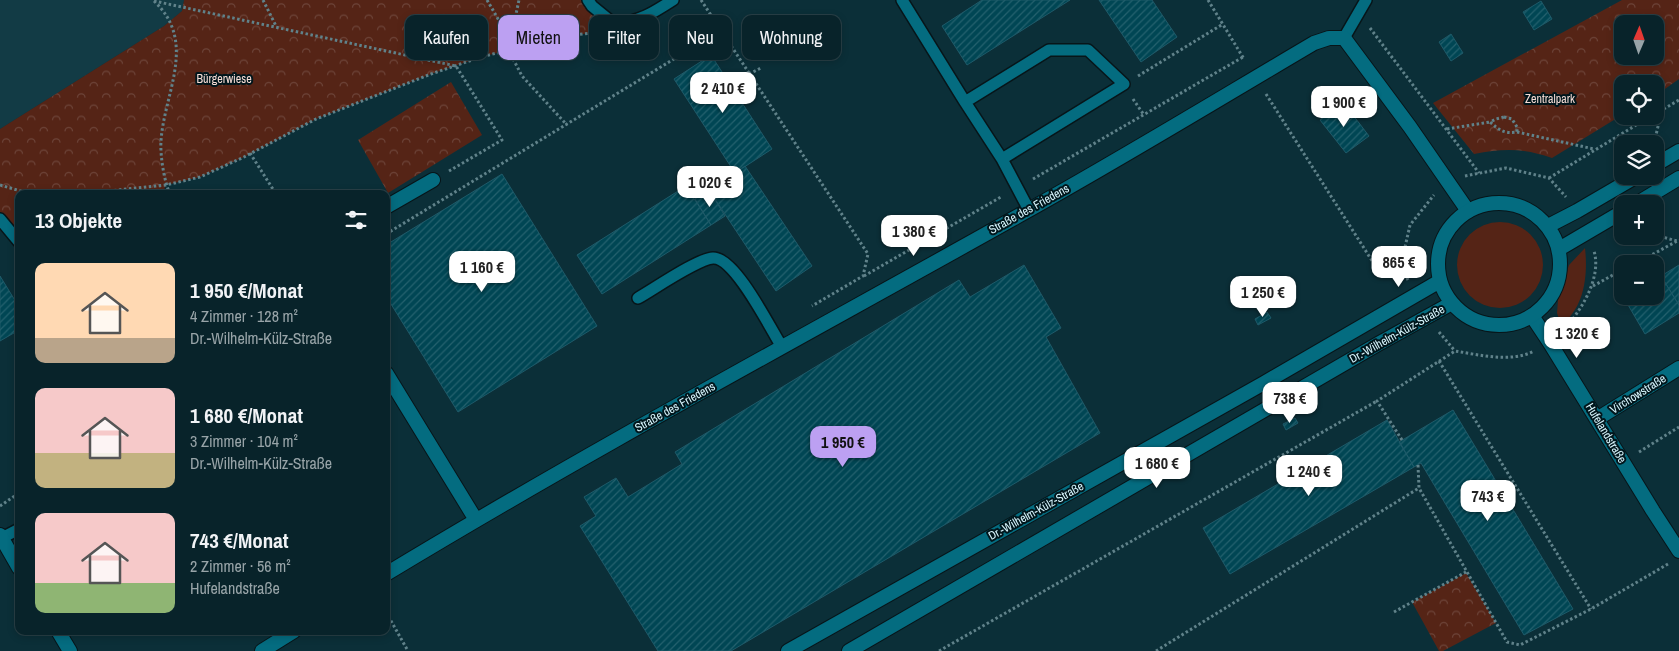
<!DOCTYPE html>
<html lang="de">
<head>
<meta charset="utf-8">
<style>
  :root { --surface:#08232a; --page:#162f36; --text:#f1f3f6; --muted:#98a4a8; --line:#294047; --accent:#bca0f2 }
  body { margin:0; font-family:"Archivo Narrow",sans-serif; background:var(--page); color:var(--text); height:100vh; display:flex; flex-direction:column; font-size:19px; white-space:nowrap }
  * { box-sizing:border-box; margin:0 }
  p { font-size:16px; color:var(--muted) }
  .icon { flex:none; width:28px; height:28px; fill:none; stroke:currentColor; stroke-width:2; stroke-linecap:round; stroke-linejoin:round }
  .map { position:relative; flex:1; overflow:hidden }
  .details { position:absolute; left:15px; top:190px; width:375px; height:445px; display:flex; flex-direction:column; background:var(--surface); border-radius:10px; box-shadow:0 2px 8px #0003,0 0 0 1px var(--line) }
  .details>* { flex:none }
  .guide { position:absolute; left:405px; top:15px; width:475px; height:45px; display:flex; gap:10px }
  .needle { width:32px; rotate:2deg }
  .controls { position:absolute; left:1614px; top:15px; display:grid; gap:10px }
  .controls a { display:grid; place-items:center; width:50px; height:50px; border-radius:10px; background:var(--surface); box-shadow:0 2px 8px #0003,0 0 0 1px var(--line); font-size:25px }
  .price { position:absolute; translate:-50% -42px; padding:0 11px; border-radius:10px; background:#fff; color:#222; font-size:16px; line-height:32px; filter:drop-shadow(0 1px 2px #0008) }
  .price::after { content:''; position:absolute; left:50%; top:30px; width:15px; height:11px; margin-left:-8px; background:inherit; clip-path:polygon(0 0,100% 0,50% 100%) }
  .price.selected { background:var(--accent); color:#111 }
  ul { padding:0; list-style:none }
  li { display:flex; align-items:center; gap:15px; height:125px; padding:0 20px }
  li span { display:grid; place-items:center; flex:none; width:140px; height:100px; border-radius:10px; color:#555 }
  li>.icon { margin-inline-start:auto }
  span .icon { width:60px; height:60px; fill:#fffc; stroke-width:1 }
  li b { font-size:21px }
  h2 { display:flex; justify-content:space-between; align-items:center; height:60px; padding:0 20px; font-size:21px }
  .pill { padding:0 18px; border-radius:10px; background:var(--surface); box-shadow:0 2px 8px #0003,0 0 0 1px var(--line); font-size:18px; line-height:45px }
  .pill.selected { background:var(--accent); color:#111 }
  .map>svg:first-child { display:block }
</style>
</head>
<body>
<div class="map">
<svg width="1679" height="651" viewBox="0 0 1679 651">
  <defs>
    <pattern id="park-crowns" width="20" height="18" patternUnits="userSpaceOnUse" patternTransform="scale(1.25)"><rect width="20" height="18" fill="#552416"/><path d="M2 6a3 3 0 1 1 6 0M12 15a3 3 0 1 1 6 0" fill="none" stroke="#6d4439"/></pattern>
    <pattern id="building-hatch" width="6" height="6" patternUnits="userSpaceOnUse" patternTransform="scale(1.25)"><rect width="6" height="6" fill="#004654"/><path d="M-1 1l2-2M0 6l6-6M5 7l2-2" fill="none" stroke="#24616e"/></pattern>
  </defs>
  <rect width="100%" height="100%" fill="#0b2f38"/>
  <path fill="#123b45" d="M0 0H184L182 11 164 26 0 129Z"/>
  <path fill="#552416" d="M1457 265a43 43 0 1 1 86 0a43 43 0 1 1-86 0Z
    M1585 248C1588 274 1585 308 1561 325L1557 313 1558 300 1569 265Z"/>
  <path fill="url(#park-crowns)" fill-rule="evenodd" d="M184 0H588L614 24 592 33 565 36 481 57 431 74 316 119 244 157 200 177 166 185 162 194H19V246L0 230V129L164 26 182 11Z
    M1622 0H1679V79L1655 96V84H1622V115L1552 158C1523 148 1504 148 1474 154L1433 103ZM1622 24H1655V56H1622Z
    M451 82 482 135 388 193 358 140Z
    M1466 573 1496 623 1443 651H1439L1412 602Z"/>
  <path fill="url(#building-hatch)" stroke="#1e5a69" d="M982 0H1070L967 65 942 26Z
    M1099 0H1152L1177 37 1141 62Z
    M1541 1 1552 19 1534 30 1523 12Z
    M1451 34 1463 53 1451 61 1439 42Z
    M711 55 772 149 735 173 674 79Z
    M1343 102 1369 136 1346 153 1320 120Z
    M745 166 812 266 776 291 709 190Z
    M502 174 597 326 458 412 386 296V245Z
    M686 186 711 225 602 294 577 255Z
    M709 190 725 216 711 225 695 199Z
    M1024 265 1061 328 1046 337 1100 433 731 651H658L580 526 596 516 584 497 616 478 628 497 682 464 675 452 959 280 970 297Z
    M1679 265V305L1661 276Z
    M0 276 19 307V330L0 341Z
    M1661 276 1679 305V313L1645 334 1624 298 1627 296H1655V279Z
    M1267 312 1271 318 1258 325 1255 319Z
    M1453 410 1573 609 1524 635 1421 463 1414 467 1399 442Z
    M1295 418 1298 423 1286 430 1283 424Z
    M1387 420 1414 467 1230 574 1203 528Z"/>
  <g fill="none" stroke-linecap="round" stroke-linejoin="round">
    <g stroke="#071519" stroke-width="14">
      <path id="service" d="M588 0 592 6 614 24C639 22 653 13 673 0
        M902 0 965 102
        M1344 38 1366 0
        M1002 159 965 102 1049 50H1088L1124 84 1002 159 1029 210
        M0 219 19 242
        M638 298C654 289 697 259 713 258 735 257 770 328 782 347
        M2 538 19 529"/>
    </g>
    <g stroke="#071519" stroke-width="16">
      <path id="minor" d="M386 207 433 180
        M1532 316 1550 343 1653 511 1679 551
        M386 373 476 520
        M1597 419 1679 368
        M0 535 19 568
        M386 574C596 447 813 331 1027 211 1124 157 1219 99 1314 43L1329 38H1344L1410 127 1468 211
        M58 631 70 651
        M262 651 294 631"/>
    </g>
    <g stroke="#071519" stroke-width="16">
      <path id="tertiary" d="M1655 165 1679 151
        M1438 264a61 61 0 1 1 122 0a61 61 0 1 1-122 0Z
        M1636 204 1679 178
        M1548 226 1577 211 1637 176
        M1559 249 1622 212
        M788 651 1264 383 1440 281
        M849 651 1378 344 1452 303"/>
    </g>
    <path stroke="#60828a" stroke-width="3" stroke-dasharray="2.5 2.5" stroke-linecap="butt" d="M263 0 276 26
      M487 0 504 29 509 51 522 76 567 125
      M701 0 868 254 863 276 812 306
      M1208 0 1244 59
      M154 1 456 66 502 140 449 171
      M154 1C198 42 164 93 161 141 160 155 164 181 170 194
      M1370 28 1479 173
      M509 47 519 0
      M749 74 761 68
      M1138 76 1223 24
      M1266 94 1376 267 1401 265
      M1133 99 1144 115
      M1655 114 1679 100
      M1504 117 1512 119 1517 127V132C1505 134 1499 130 1490 122L1496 119Z
      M1447 129 1490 122
      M1517 132 1594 149
      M1654 143 1662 110
      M250 153 276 194
      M1465 176 1506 168 1549 178 1566 197
      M1549 178 1651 116
      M1033 179 1243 57
      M0 185 24 192 108 191 166 185 200 177 244 157 316 119 431 74 481 57 565 36 592 33 597 31
      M386 234 720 31
      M1655 235 1677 241
      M1635 264 1679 240
      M864 276 1001 197
      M1408 280 1401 265 1410 225 1434 195
      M1593 286 1622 270
      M1563 330C1581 312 1602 277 1594 251
      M1439 332 1455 351
      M1439 361 1591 609
      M1402 440 1377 401 1455 351C1480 355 1511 363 1534 351
      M1639 452 1679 427
      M1418 465 1419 488 1507 642 1520 645 1591 609 1668 564
      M0 506 19 493
      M386 612 408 651
      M1394 612 1466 572
      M939 651 1377 401
      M1156 651 1419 488"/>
    <use href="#service" stroke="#046c80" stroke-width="11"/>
    <use href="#minor" stroke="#046c80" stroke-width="14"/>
    <use href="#tertiary" stroke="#046c80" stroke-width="14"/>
  </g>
  <g text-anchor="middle" stroke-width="4" stroke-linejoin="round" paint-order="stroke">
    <g font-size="12" fill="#f6ddd6" stroke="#00161c">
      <text x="224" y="83">Bürgerwiese</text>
      <text x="1550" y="103">Zentralpark</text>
    </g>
    <g font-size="12" fill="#d7f5fd" stroke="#00161c">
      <text transform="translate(1029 209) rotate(-29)" y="4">Straße des Friedens</text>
      <text transform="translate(1397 334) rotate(-29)" y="4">Dr.-Wilhelm-Külz-Straße</text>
      <text transform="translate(1638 394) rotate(-32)" y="4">Virchowstraße</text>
      <text transform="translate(675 407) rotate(-29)" y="4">Straße des Friedens</text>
      <text transform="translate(1606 433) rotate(59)" y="4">Hufelandstraße</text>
      <text transform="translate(1036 511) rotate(-29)" y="4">Dr.-Wilhelm-Külz-Straße</text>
    </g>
  </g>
</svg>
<div class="controls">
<a><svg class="needle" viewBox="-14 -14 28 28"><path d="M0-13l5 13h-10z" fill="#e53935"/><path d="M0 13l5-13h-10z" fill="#98a4a8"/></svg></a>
<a><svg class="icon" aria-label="locate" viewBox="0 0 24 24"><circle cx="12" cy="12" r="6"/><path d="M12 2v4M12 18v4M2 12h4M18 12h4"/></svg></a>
<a><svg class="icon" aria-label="layers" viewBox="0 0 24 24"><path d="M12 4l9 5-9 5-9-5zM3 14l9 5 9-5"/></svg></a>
<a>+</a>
<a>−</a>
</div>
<b class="price" style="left:723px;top:114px">2 410 €</b>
<b class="price" style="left:1344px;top:128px">1 900 €</b>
<b class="price" style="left:710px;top:208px">1 020 €</b>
<b class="price" style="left:914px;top:257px">1 380 €</b>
<b class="price" style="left:1399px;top:288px">865 €</b>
<b class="price" style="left:482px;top:293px">1 160 €</b>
<b class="price" style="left:1263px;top:318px">1 250 €</b>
<b class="price" style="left:1577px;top:359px">1 320 €</b>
<b class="price" style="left:1290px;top:424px">738 €</b>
<b class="price selected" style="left:843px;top:468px">1 950 €</b>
<b class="price" style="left:1157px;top:489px">1 680 €</b>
<b class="price" style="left:1309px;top:497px">1 240 €</b>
<b class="price" style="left:1488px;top:522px">743 €</b>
<div class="guide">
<a class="pill">Kaufen</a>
<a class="pill selected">Mieten</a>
<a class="pill">Filter</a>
<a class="pill">Neu</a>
<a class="pill">Wohnung</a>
</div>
<section class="details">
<h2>13 Objekte<svg class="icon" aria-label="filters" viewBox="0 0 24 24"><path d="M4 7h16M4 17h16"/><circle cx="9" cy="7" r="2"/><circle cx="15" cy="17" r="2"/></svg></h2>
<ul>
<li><span style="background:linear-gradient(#ffd9b3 75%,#b9a48a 0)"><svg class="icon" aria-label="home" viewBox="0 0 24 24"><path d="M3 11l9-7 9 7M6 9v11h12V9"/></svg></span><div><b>1 950 €/Monat</b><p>4 Zimmer · 128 m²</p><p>Dr.-Wilhelm-Külz-Straße</p></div></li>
<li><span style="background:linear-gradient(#f6c9c9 65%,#c2b280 0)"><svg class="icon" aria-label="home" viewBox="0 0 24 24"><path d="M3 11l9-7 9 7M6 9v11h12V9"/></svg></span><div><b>1 680 €/Monat</b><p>3 Zimmer · 104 m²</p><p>Dr.-Wilhelm-Külz-Straße</p></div></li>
<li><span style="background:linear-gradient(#f6c9c9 70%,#8fb573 0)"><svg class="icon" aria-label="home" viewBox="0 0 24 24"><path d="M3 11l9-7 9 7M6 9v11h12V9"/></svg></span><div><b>743 €/Monat</b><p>2 Zimmer · 56 m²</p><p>Hufelandstraße</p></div></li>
</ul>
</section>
</div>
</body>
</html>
